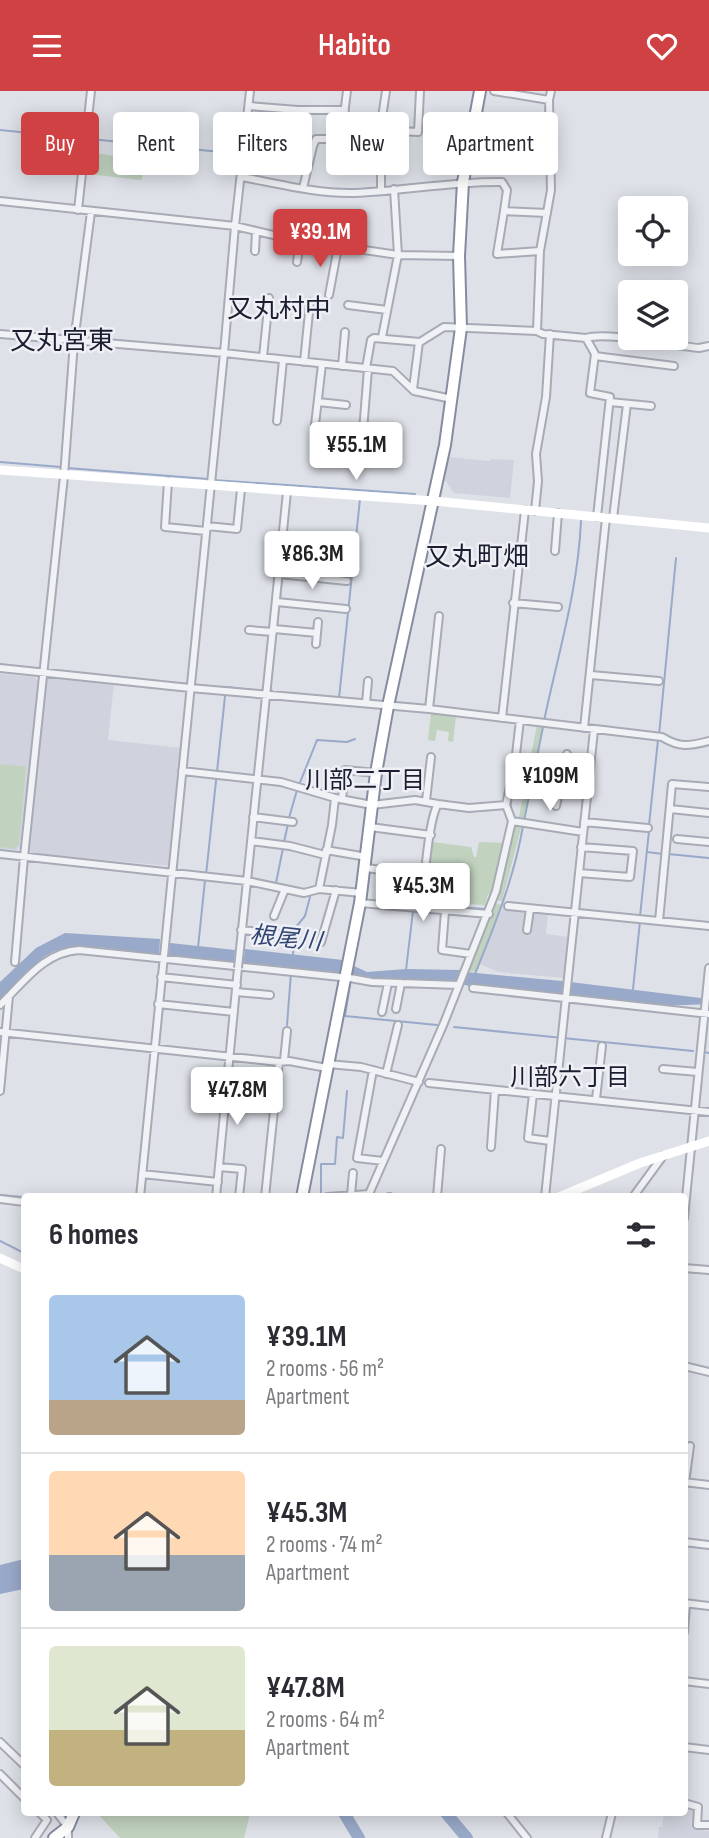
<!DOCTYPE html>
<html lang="en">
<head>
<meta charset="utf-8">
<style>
  :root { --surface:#fff; --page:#f2f2f3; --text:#2b2b33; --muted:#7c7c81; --line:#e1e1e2; --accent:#cf4143 }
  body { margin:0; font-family:"Sofia Sans Condensed","Noto Sans JP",sans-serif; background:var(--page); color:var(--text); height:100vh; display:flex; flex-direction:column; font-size:26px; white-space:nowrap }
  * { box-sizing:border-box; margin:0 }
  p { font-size:23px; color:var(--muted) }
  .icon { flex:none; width:38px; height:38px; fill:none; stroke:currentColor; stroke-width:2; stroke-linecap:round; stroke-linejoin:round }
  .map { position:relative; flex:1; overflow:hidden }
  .drawer { position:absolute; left:21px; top:1102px; width:667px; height:623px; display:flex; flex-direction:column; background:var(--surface); border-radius:7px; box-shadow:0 4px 18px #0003 }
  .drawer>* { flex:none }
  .banner { position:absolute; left:21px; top:21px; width:668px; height:63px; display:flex; gap:14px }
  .fabs { position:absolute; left:618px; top:105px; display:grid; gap:14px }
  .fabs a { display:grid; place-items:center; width:70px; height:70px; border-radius:7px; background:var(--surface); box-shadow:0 4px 18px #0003; font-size:35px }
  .price { position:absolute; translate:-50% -60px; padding:0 16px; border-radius:7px; background:#fff; color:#222; font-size:23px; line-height:46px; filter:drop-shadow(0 2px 4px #0008) }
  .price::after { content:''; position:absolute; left:50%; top:42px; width:21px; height:16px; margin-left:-10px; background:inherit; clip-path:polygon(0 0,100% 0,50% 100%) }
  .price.on { background:var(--accent); color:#fff }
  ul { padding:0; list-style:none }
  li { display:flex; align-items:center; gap:21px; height:175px; padding:0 28px }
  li+li { border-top:2px solid var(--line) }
  li span { display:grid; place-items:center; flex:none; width:196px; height:140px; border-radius:7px; color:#555 }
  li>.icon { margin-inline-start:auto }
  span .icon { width:84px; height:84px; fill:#fffc; stroke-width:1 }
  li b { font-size:30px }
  h2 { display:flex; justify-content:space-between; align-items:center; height:84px; padding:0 28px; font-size:30px }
  .chip { padding:0 24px; border-radius:7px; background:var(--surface); box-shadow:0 4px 18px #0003; font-size:24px; line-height:63px }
  .chip.on { background:var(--accent); color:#fff }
  header { display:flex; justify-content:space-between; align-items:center; height:91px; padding:0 28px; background:var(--accent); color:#fff; font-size:32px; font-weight:600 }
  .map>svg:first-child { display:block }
</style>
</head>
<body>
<header><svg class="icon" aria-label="menu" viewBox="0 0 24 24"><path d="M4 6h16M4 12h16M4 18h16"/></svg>Habito<svg class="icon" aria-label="heart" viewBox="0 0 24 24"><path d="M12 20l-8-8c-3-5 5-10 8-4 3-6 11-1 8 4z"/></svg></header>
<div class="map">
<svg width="709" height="1747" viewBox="0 0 709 1747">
  <rect width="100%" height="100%" fill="#dee1e8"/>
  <path fill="#d0d3dd" d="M448 366 490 370 491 368 514 369 510 407 454 402 445 389Z
    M0 583 35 586 38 590 21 755 17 759 0 758Z
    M46 584 114 592 108 649 182 657 169 775 26 762Z
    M503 816 548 822 546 843 570 846 564 887 498 881 480 873Z
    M684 1715 696 1717 695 1738 709 1740V1747H658L659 1736H662L664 1722H684Z"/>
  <path fill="#c1d2bf" d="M88 61 144 69 142 89 87 83Z
    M431 622 456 625 453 651 448 650 449 641 437 639 435 650 428 649Z
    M537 634H543L523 732 518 731Z
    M0 673 26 676 19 753 15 758 0 756Z
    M513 733H522L502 810 495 809 504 782Z
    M432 751 471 756 474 766H476L479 751 507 752 494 804 488 803 485 814 424 811Z
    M494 812 502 814 476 880 466 881Z
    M97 1722H250L244 1747H120Z"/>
  <path fill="#99a9c9" d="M65 842 160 848 159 865C128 861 71 846 44 866 29 878 15 894 0 908V891L36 857Z
    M170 852 235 859 234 871 169 864Z
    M245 858 343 869 341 884 243 872Z
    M352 874 367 881 406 878 461 879 457 892 373 890 350 885Z
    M466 881 562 890 709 908V913L662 915 473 896 461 893Z
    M24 1468V1498L0 1503V1474Z"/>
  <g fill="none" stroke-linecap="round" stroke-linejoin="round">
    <path stroke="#99a9c9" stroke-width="2" d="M0 39 241 63
      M0 371 61 376
      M67 377 208 388
      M213 389 415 403
      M283 481 287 431
      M280 509 282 487
      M279 515 270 598 273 601 320 605
      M339 607 360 408
      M544 630C558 563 578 499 581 430
      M659 644 676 467
      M299 694 317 649 347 651 355 648
      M510 718 514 693
      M289 727 297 699
      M524 730 543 636
      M649 734 658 649
      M284 751 288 733
      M647 761 663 763
      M668 763 709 767
      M206 784 226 596 264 600V598
      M276 792 283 757
      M432 815 486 818
      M640 825 649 740
      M198 857 205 789
      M293 863 296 836 305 825 311 802
      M406 879 413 820
      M475 883C495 834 514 787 523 735
      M350 893 345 925 437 934
      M633 898 640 830
      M287 934 291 882
      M454 936 693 960
      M704 961 709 962
      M0 1104 24 1106
      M321 1106V1073H335L337 1046 343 1047 347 1000
      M0 1150 24 1162"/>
    <path stroke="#99a9c9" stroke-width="12" d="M344 1722 359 1747
      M446 1722 467 1747"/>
    <g stroke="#a7abb5" stroke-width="10">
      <path id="street" d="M494 0 549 9
        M249 15 298 19H345
        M344 28 381 34
        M381 39 418 41 420 0
        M242 86C279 93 318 103 355 102 405 100 453 90 502 91L507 99 504 120 547 122
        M303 97 313 55 316 48H341L347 0
        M381 100V33L386 0
        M0 110 235 135 290 148 398 164 459 165
        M78 119 91 0
        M504 120 497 163 540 160
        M255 160 256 140
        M297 171 300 150
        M329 204 338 156
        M348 214 387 219
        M537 240 540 160 551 99 549 9 551 0
        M0 243 224 262 393 280 414 300 452 308
        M382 246 398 164 394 98
        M586 247 595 263 590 302 610 306 597 426
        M595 265 674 275
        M263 266 269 207
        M304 271 310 211
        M342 275 345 241
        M366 277 371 249 374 247 420 251 444 236 537 240 543 243 586 247C606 240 674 255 699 257L709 255
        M413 298 419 251
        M318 311 346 314
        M610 311 651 315
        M277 330 283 269
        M315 334 322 273
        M363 340 368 278
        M168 391 165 436 206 440
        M535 420 538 390 536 363 546 306 550 243
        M613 427 627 313
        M207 435 237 438 241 398
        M555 460 558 422
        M279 483 347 490
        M277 511 346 518
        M513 512 558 516
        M274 538 317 542 316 553
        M249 539 273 541
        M317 542 318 531
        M0 577 190 597 429 618 662 646C680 657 689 655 709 650
        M591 584 659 590
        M366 612 368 590
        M429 618 439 525
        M502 627 525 419
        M584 637 606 427
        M182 680 281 691 335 707
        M562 687 567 663
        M342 708 345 679 376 682
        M426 710 431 666
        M556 715 562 687 588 691
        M670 718 709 722
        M253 726 293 731
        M512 730 583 741
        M584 731 648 737
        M370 736 431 744
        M677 748 709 751
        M251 750 290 755 325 764
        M326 759 367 766
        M0 763 247 790 304 802 319 798 362 802
        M366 777 389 780 424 791
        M579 782 630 786 633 760 581 756
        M319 798 332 734 335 707 372 714 415 709 438 713
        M360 812 489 823
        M508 815 709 835
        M421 818C424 796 428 729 438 713L469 717 506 714
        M445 820 442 859 471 863
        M274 825 285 798
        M659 830 672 693 709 696
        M241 839 291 844
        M527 839 530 818
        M321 851 336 799
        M240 858 287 401
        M15 871 24 766 64 385 74 251 91 121
        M161 886 237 894
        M473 897 709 923
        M236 901 270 904
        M158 913 234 921
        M0 914C24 891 44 861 79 859L350 887 372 891 458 894
        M396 918 401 892
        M382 921 388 892
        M0 941 279 971 289 970 327 977
        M284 969 287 940
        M328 973 361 976 419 991
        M663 978 698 981
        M373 979 357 1067 383 1070
        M386 983 398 934
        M429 992 709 1021
        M0 1000 9 905
        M533 1003 528 1047 550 1050
        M596 1008 602 955
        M491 1056 495 999
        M219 1076 242 1078 239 1106
        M142 1083 218 1091
        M351 1104 353 1082
        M140 1106 224 262 235 135 250 0
        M216 1106 238 877
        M265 1106 279 971
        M327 1106 369 1103 444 932 496 800 512 730 506 714 515 672 520 629
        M389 1106H390
        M437 1106 441 1058
        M545 1106 594 639
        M633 1106 663 1065
        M0 1108 24 1111
        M684 1127 709 877
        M684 1177 709 1179
        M684 1275 709 1281
        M684 1391 709 1394
        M685 1392 690 1355
        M684 1451 709 1454
        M684 1512 709 1515
        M684 1541 686 1513
        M684 1590 709 1593
        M0 1651 24 1674
        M684 1656 709 1659
        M0 1683 24 1707
        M684 1712 698 1716 697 1734H709
        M57 1722 68 1736V1747
        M507 1722 527 1747
        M35 1747 47 1729 40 1722
        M606 1747 612 1722"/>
    </g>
    <g stroke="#858c9f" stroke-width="14">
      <path id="highway" d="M302 1106 360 812 376 682 388 615 445 354 461 237 459 165 463 91 480 0
        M54 1747 68 1736 74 1722"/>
    </g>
    <use href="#street" stroke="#f1f2f6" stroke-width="6"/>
    <path stroke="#fff" stroke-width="9" d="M0 379 434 410 709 437
      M559 1106 640 1072 709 1050
      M0 1167 24 1178"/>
    <use href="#highway" stroke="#fff" stroke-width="10"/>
    <g stroke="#a7abb5" stroke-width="10" stroke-linecap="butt">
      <path id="street-bridge" d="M238 877 240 858"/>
    </g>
    <use href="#street-bridge" stroke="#f1f2f6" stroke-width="6"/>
  </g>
  <g text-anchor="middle" stroke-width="5" stroke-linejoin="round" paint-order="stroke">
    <g font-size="24" fill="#1a1e30" stroke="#eef0f5">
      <text x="365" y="697">川部二丁目</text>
      <text x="570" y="994">川部六丁目</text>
    </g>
    <g font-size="24" font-style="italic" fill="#314573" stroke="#eef0f5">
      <text transform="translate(286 847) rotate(6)" y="8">根尾川</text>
    </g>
    <g font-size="26" fill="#1a1e30" stroke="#eef0f5">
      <text x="279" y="226">又丸村中</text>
      <text x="62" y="258">又丸宮東</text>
      <text x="477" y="474">又丸町畑</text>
    </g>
  </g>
</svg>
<div class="fabs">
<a><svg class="icon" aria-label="locate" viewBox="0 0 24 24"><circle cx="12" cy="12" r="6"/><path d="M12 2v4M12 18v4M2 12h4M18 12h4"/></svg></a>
<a><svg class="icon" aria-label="layers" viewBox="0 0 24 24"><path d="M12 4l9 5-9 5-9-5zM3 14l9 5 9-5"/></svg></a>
</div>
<b class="price on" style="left:320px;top:178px">¥39.1M</b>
<b class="price" style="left:356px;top:391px">¥55.1M</b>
<b class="price" style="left:312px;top:500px">¥86.3M</b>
<b class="price" style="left:550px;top:722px">¥109M</b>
<b class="price" style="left:423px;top:832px">¥45.3M</b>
<b class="price" style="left:237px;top:1036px">¥47.8M</b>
<div class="banner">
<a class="chip on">Buy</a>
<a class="chip">Rent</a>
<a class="chip">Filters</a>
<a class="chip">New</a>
<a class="chip">Apartment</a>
</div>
<section class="drawer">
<h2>6 homes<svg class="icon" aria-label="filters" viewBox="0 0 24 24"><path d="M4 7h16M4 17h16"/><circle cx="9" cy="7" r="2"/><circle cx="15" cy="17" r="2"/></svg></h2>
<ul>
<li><span style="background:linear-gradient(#a9c7e8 75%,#b9a48a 0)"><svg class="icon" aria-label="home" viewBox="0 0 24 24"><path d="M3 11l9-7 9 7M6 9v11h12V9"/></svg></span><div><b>¥39.1M</b><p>2 rooms · 56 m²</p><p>Apartment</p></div></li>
<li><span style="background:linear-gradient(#ffd9b3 60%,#9aa5b1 0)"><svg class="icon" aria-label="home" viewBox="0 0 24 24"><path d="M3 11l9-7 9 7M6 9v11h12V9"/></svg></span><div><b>¥45.3M</b><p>2 rooms · 74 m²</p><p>Apartment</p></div></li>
<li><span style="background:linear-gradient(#dfe7d0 60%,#c2b280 0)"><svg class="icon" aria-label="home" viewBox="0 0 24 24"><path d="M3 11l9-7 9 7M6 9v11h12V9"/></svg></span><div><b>¥47.8M</b><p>2 rooms · 64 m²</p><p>Apartment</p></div></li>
</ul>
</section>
</div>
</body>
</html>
